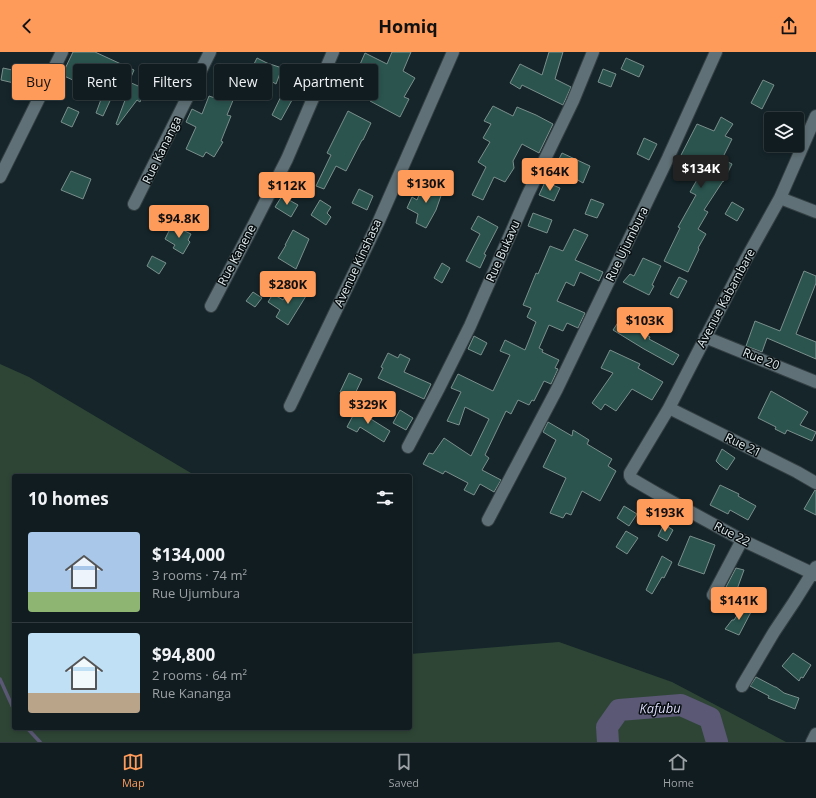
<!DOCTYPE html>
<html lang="en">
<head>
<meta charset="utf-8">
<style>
  :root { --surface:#101c20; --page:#192529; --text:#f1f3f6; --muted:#9ca1a5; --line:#303a3e; --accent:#ff9b5a }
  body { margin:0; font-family:"Open Sans",sans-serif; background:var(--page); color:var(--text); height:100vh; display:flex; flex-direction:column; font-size:15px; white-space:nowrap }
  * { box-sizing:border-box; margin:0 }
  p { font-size:13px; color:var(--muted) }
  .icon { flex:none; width:22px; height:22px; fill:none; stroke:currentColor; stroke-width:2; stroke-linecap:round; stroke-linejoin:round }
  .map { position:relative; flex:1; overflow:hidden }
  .details { position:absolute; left:12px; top:422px; width:400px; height:256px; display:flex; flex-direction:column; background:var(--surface); border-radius:4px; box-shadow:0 2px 6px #0003,0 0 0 1px var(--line) }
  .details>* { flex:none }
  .top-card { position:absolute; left:12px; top:12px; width:400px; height:36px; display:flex; gap:8px }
  .controls { position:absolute; left:764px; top:60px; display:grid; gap:8px }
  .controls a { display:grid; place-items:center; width:40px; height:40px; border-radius:4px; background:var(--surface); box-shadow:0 2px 6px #0003,0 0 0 1px var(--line); font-size:20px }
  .price { position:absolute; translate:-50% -34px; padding:0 9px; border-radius:4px; background:var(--accent); color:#111; font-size:13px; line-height:26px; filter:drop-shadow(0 1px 2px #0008) }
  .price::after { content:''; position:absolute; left:50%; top:24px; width:12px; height:9px; margin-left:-6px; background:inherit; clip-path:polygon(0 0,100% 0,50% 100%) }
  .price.selected { background:#222; color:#fff }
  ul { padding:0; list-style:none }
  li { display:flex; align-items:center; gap:12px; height:100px; padding:0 16px }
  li+li { border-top:1px solid var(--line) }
  li span { display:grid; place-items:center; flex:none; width:112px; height:80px; border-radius:4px; color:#555 }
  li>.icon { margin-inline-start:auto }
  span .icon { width:48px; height:48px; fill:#fffc; stroke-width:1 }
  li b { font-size:17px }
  h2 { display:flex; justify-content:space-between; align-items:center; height:48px; padding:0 16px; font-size:17px }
  .pill { padding:0 14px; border-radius:4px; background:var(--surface); box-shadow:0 2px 6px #0003,0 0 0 1px var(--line); font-size:14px; line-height:36px }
  .pill.selected { background:var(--accent); color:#111 }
  header { display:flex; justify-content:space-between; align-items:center; height:52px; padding:0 16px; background:var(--accent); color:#111; font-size:18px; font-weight:700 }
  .menu { display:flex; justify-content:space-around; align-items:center; height:56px; border-top:1px solid var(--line); background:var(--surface); font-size:11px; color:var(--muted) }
  .menu a { display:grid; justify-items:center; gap:2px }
  .menu .selected { color:var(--accent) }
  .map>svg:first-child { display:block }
</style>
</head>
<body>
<header><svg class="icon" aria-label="back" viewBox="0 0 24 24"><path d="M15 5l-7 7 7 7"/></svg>Homiq<svg class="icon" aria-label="share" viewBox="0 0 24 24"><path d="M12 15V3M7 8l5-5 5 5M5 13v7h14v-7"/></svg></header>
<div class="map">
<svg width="816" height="690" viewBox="0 0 816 690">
  <rect width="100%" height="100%" fill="#15252a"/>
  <path fill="#2e4535" d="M0 312 29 325 196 424H14V676H410V602L559 590 672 630 786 690H0Z"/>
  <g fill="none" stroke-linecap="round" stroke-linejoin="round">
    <path stroke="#5a5875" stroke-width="3.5" d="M0 627 14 658
      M27 676 40 690"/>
    <path stroke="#5a5875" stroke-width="22" d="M608 690 607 675 619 658 681 653 710 666 717 690"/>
  </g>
  <path fill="#2b544f" stroke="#7b8f8c" d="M73 0H95L134 18 129 30 145 37 140 50 137 48 118 73 116 72 127 43 115 38 103 64 96 61 103 42 62 23Z
    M392 0H411L403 19 415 26 404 45 409 47 400 65 370 49 372 46 355 38 364 20 358 17 365 1 387 12Z
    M549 0H563L555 27 571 35 563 53 522 33 520 37 510 31 520 12 542 23Z
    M257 6 267 11 282 16 276 32 251 18Z
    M626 6 644 14 639 25 621 17Z
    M3 16 17 19 14 31 1 28Z
    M603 17 616 22 611 35 598 30Z
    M233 21 248 27 241 43 236 41 227 63 231 64 221 89 223 90 214 105 206 100 203 105 186 97 196 75 186 70 192 57 202 62 209 44 221 48Z
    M763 28 774 33 762 57 751 51Z
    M286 34 297 39 281 68 272 63Z
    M493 54 513 64 517 55 536 63 553 72 539 101 522 92 513 109 514 116 505 130 494 125 483 148 472 143 486 115 478 110 490 90 483 86 491 72 484 69Z
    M68 55 79 60 72 75 61 70Z
    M348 59 371 71 363 88H362L346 119 336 114 324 137 316 134 331 103 327 101Z
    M721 65 733 72 725 84 732 87 722 107 732 112 723 130V129L704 158 708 160 698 177 706 182 698 196 699 197 688 220 664 209 680 176 678 175 696 143 690 140 702 119 679 107 697 72 714 79Z
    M644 86 657 92 649 108 637 102Z
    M562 101 590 114 583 131 576 127 574 131 546 127 551 116 554 117Z
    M71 119 91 127 83 147 61 138Z
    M545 130 560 136 554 149 539 143Z
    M424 131 443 138 436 158 426 176 416 171 418 162 407 156 412 145 417 148Z
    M359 137 373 144 367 158 352 151Z
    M282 144 298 153 291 165 275 155Z
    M591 147 604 152 597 166 585 162Z
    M320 148 331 155 327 161 331 165 326 173 311 163Z
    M732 150 744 157 737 169 725 162Z
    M533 161 552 168 547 181 528 174Z
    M478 164 498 175 484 202 486 203 480 216 466 209 480 182 471 177Z
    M172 173 191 182 188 188 190 190 183 202 173 196 175 193 165 187Z
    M574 177 588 183 575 208 603 220 599 229 580 220 574 234 566 230 557 249 585 261 578 276 567 271 563 279 549 273 539 296 543 298 542 300 559 308 555 316 558 317 551 332 544 329 534 349 532 348 529 353 518 348 511 362 506 359 485 403 489 406 482 418 501 428 494 440 480 432 474 443 464 438 468 431 445 419 443 422 423 412 429 401 433 402 444 386 471 404 489 367 465 355 459 373 447 369 461 340 451 336 458 322 493 339 510 303 500 299 505 288 525 298 533 278V277L536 270 527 265 531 256 523 253 536 221 538 222 550 194 563 199Z
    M293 178 309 187 296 217 278 206 286 193H285Z
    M152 204 166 211 159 222 147 214Z
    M643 206 661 214 652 233 654 234 649 243 623 230 630 222 634 224Z
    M442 211 450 216 442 231 434 226Z
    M804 219 816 224V231L796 282 816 290V307L767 286 762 300 746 294 755 269 780 279Z
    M679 225 687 229 678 246 670 242Z
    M291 235 306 244 288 273 276 265 280 258 268 250 273 242 283 248Z
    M253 240 262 246 255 255 246 249Z
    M621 266 632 272 631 273 650 285 649 287 679 303 673 313 644 297 613 278Z
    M474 284 487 291 481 303 468 297Z
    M610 298 640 312 638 316 663 330 652 348 632 337 616 359 605 352 601 358 592 351 613 321 601 316Z
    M388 301 398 306 400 302 410 307 404 320 431 332 424 347 378 326 383 316 381 315Z
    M349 321 362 327 353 346 340 340Z
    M771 339 808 360 800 373 816 380 812 389 787 378 785 382 775 377 776 375 758 366Z
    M357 356 367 362 366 364 390 379 384 390 360 375 357 380 347 375Z
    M400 358 413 366 406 378 393 371Z
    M548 370 572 384 573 378 589 388 587 392 612 407 608 414 616 419 600 449 582 439 571 463 566 461 563 466 550 461 566 426 543 415 556 388 543 380Z
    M722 397 735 406 727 418 720 413 716 409Z
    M720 433 739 442 738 444 756 454 748 468 730 458 728 462 710 453Z
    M815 438H816V463L804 457Z
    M624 454 637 462 629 474 617 466Z
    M664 472 673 478 667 489 658 484Z
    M626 479 638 486 627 502 616 495Z
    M690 484 715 493 704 522 678 513Z
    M662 504 672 510 664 526 662 525 652 542 646 538Z
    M736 516 744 518 736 540 726 535Z
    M744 553 751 560 739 583 725 577 732 568H734Z
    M793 601 811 613 803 626 801 625 799 629 782 614Z
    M756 625 775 635H776L784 641 799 646 795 657 768 646 769 644 750 634Z"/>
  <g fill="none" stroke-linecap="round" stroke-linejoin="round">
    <g stroke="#333f43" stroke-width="14">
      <path id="minor" d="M816 64 780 146 746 207 669 356 630 421V424L632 427 656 441 742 488 816 523
        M0 125 62 0
        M780 146 816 160
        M134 152 210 0
        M211 254 255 170 287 107 333 0
        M705 285 816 330
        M290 354 378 171 453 0
        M669 356 797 420 816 431
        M408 395 439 336 470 274 528 142 573 49 593 0
        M488 468 557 337 668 106 716 0
        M713 543 742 488
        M742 634 774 580 794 550 816 515
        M812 690 816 682"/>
    </g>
    <use href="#minor" stroke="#5f7076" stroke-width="12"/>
  </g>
  <g text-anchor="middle" stroke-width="3" stroke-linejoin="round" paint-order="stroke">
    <g font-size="12" fill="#e2ecef" stroke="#070d0f">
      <text transform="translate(162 98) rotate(-64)" y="4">Rue Kananga</text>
      <text transform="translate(627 192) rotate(-64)" y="4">Rue Ujumbura</text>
      <text transform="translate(503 199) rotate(-66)" y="4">Rue Bukavu</text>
      <text transform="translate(237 203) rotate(-62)" y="4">Rue Kanene</text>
      <text transform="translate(358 211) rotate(-65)" y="4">Avenue Kinshasa</text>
      <text transform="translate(726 246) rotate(-62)" y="4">Avenue Kabambare</text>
      <text transform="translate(761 307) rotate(22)" y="4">Rue 20</text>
      <text transform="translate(743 393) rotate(26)" y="4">Rue 21</text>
      <text transform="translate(732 482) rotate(27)" y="4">Rue 22</text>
    </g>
    <g font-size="13" font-style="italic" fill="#dbd9fa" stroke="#070d0f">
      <text transform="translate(660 656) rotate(-1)" y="5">Kafubu</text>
    </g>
  </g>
</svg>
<div class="controls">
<a><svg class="icon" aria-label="layers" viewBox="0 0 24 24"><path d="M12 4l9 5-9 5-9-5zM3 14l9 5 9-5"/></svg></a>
</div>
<b class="price selected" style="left:701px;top:137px">$134K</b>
<b class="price" style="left:550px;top:140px">$164K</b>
<b class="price" style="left:426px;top:152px">$130K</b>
<b class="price" style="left:287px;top:154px">$112K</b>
<b class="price" style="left:179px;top:187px">$94.8K</b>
<b class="price" style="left:288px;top:253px">$280K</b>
<b class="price" style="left:645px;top:289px">$103K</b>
<b class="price" style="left:368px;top:373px">$329K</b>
<b class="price" style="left:665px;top:481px">$193K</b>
<b class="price" style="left:739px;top:569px">$141K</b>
<div class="top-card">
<a class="pill selected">Buy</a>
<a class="pill">Rent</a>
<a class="pill">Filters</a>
<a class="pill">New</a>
<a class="pill">Apartment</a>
</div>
<section class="details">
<h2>10 homes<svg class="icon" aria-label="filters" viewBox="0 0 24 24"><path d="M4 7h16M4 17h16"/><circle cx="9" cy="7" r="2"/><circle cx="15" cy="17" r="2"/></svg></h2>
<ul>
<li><span style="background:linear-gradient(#a9c7e8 75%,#8fb573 0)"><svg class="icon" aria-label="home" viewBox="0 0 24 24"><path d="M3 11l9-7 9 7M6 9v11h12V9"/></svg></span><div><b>$134,000</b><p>3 rooms · 74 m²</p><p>Rue Ujumbura</p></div></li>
<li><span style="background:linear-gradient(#bfe0f5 75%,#b9a48a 0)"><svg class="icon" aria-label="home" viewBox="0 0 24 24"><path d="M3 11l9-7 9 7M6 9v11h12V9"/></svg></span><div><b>$94,800</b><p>2 rooms · 64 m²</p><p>Rue Kananga</p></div></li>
</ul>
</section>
</div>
<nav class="menu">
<a class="selected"><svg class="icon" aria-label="map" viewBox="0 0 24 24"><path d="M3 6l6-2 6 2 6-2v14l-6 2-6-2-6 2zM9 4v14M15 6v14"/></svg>Map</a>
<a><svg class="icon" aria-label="saved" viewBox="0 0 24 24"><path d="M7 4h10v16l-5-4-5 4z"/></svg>Saved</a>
<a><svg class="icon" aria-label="home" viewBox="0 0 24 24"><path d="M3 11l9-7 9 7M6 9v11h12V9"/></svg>Home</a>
</nav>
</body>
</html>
